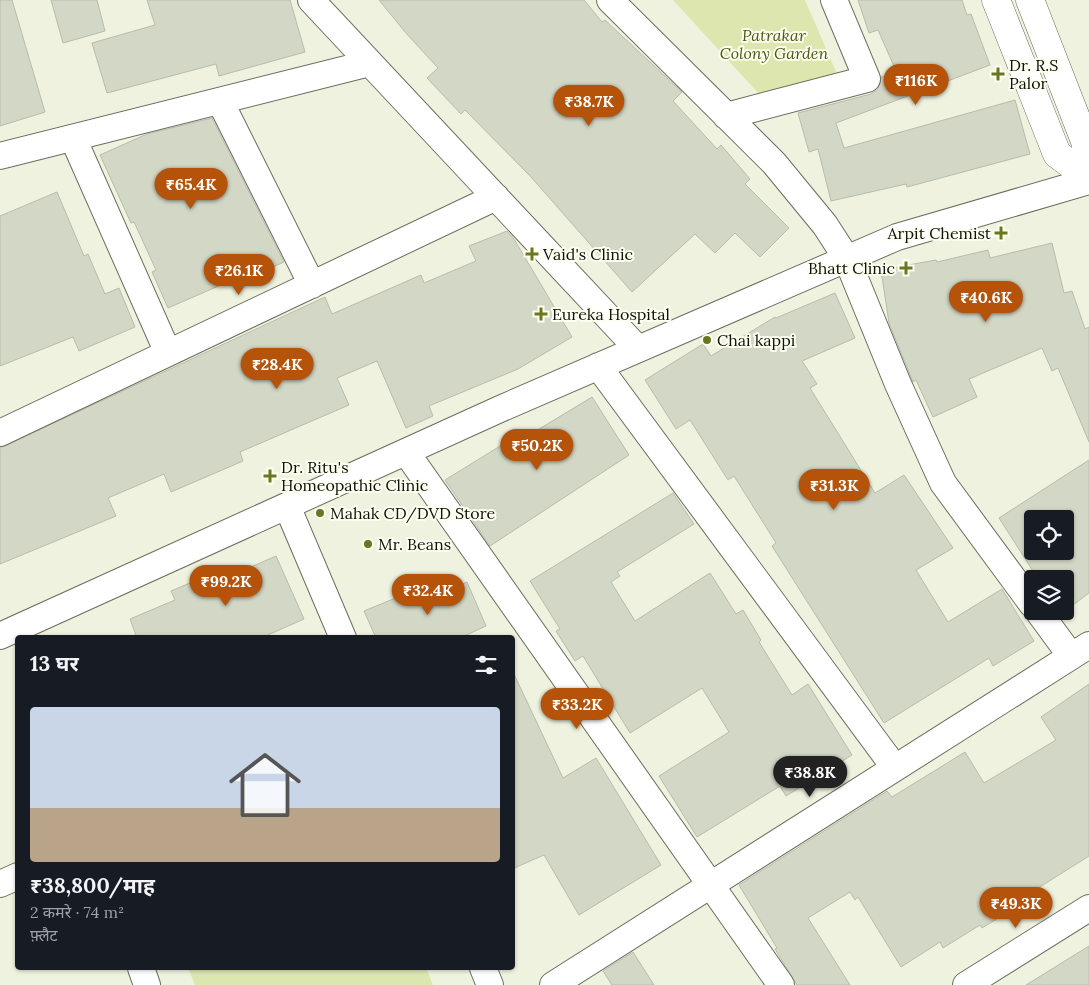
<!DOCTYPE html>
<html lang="hi">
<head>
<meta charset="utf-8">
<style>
  :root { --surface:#171b24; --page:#20242c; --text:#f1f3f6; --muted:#9ea1a6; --accent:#b45309 }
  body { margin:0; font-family:Lora,"Noto Sans Devanagari",serif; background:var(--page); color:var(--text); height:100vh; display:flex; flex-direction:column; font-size:19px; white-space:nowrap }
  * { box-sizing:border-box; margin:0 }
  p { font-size:16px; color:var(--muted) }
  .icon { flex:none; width:28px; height:28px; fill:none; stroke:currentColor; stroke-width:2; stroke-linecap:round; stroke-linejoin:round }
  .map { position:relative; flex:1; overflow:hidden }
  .side { position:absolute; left:15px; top:635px; width:500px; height:335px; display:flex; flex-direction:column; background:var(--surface); border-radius:5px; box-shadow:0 1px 4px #0004 }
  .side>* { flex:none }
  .controls { position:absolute; left:1024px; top:510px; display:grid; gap:10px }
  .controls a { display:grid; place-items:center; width:50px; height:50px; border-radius:5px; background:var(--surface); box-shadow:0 1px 4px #0004; font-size:25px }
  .price { position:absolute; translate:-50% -42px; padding:0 11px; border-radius:18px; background:var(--accent); color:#fff; font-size:16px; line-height:32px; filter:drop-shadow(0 1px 2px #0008) }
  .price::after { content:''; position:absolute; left:50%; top:30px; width:15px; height:11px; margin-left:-8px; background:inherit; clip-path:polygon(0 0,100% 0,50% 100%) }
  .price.active { background:#222; color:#fff }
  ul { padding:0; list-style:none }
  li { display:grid; align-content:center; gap:10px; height:265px; padding:0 15px }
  li span { display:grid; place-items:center; height:155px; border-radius:5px; color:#555 }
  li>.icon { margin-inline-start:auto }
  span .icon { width:90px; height:90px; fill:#fffc; stroke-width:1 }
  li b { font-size:21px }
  h2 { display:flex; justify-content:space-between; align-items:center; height:60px; padding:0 15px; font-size:21px }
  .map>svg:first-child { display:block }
</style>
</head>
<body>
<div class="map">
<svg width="1089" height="985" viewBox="0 0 1089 985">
  <rect width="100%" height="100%" fill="#eef2df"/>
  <path fill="#dce6ae" d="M673 0H805L837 74 760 95Z
    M188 968H426L433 985H195Z"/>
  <path fill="#d3d7c5" stroke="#b8bcaa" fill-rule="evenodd" d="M0 0H12L45 112 0 126Z
    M51 0H97L105 31 63 43Z
    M147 0H290L305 52 219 76 216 64 107 93 92 43 155 25Z
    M379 0H584L602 22 605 20 682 92 673 101 717 149 721 145 750 179 745 184 789 228 760 257 735 233 715 253 695 234 632 292 531 177 465 110 461 114 427 78 438 68 405 32Z
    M858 0H962L967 15 971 14 990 65 836 123 844 148 1015 100 1030 154 907 187 906 184 831 201 818 149 809 152 798 113 871 94 878 89 881 77 897 73 878 30 869 33Z
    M212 118 284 262 232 285 230 281 168 308 152 272 156 270 134 222 131 223 100 155 147 134Z
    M57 192 84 256 88 254 105 294 119 288 135 327 79 351 73 337 0 366V216Z
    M507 231 514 239 572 337 518 369 429 406 433 416 406 428 377 361 337 378 349 405 240 452 243 461 171 492 164 474 108 498 116 516 0 564V448L325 297 332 314 421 275 424 283 476 261 469 246Z
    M1052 243 1064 293 1072 291 1085 329 1089 327V442L1058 368 1052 371 1042 348 969 379 977 397 933 417 916 380 913 382 889 323 881 270 936 260 937 262 988 250 990 258Z
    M835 293 855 338 802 361 817 384 810 388 875 493 904 475 953 548 916 570 948 622 1002 589 1034 641 993 666 989 658 884 723 772 546 776 543 734 476 728 480 690 420 676 429 645 380 703 344 711 356 775 317 776 318Z
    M592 397 629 455 490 546 445 480 518 435 521 440Z
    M1089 460V593L1065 611V579H1038L999 518ZM1032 519H1065V551H1032Z
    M673 493 694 524 617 572 620 576 611 582 635 621 710 573 736 614 743 610 761 640 759 642 792 695 808 684 852 755 786 796 780 786 697 837 659 776 729 732 702 688 630 733 583 656 575 661 556 631 560 629 530 581Z
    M276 556 304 619 261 638H137L130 619 175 600 171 591 204 577 207 586Z
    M467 582 486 626 460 638H376L364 611 415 590 420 603Z
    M512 670 563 778 596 758 661 865 579 915 544 855 512 869Z
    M1089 684V856L1027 895 1029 899 982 928 980 925 943 948 940 942 901 967 858 897 855 900 850 892 808 918 850 985H797L775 949 777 948 739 885 887 791 892 797 965 752 984 783 1056 740 1041 717Z
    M1089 946V985H1026Z
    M633 952 654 985H612L603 971Z"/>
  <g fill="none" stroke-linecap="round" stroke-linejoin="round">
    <g stroke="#6b6e5e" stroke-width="28">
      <path id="minor" d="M311 0 638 349
        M610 0 774 163 825 225 847 259 898 384 943 483 1032 604
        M220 101 312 285
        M726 116 867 79 834 0
        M73 138 168 353
        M0 156 370 63
        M598 366 895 768
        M0 433 496 197
        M406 452 781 985
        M287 506 343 638
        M1038 611 1071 656
        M0 636 500 409 897 237 1089 181
        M0 884 18 876
        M141 968 147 985
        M483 968 490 985
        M553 985 1089 645
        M966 985 1089 908"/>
    </g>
    <g stroke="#6b6e5e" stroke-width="29">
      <path id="major" d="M996 0 1057 154 1089 178
        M1030 0 1085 141 1089 163"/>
    </g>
    <use href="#minor" stroke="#fff" stroke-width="26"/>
    <use href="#major" stroke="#fff" stroke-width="28"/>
  </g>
  <g fill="#6c7620" stroke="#fcfff0" stroke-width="2">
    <path d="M995.5 66.5h5v5h5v5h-5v5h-5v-5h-5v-5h5z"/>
    <path d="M998.5 225.5h5v5h5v5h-5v5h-5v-5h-5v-5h5z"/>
    <path d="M529.5 246.5h5v5h5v5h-5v5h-5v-5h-5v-5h5z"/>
    <path d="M903.5 260.5h5v5h5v5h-5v5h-5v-5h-5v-5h5z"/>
    <path d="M538.5 306.5h5v5h5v5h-5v5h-5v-5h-5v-5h5z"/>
    <circle cx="707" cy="340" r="5"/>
    <path d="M267.5 468.5h5v5h5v5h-5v5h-5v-5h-5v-5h5z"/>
    <circle cx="320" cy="513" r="5"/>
    <circle cx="368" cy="544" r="5"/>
  </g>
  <g text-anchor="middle" stroke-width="4" stroke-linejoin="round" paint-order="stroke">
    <g font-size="16" font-style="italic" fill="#505811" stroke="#fcfff0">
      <text x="774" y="41">Patrakar<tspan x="774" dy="18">Colony Garden</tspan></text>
    </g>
    <g font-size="16" fill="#0f110a" stroke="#fcfff0" text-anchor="start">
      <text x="1009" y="71">Dr. R.S<tspan x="1009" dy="18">Palor</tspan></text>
      <text x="991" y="239" text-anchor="end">Arpit Chemist</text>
      <text x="543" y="260">Vaid's Clinic</text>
      <text x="895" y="274" text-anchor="end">Bhatt Clinic</text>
      <text x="552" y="320">Eureka Hospital</text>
      <text x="717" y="346">Chai kappi</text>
      <text x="281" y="473">Dr. Ritu's<tspan x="281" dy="18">Homeopathic Clinic</tspan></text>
      <text x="330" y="519">Mahak CD/DVD Store</text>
      <text x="378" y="550">Mr. Beans</text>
    </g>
  </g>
</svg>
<div class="controls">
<a><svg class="icon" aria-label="locate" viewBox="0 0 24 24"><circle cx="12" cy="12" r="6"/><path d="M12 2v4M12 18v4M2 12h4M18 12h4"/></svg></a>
<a><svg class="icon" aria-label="layers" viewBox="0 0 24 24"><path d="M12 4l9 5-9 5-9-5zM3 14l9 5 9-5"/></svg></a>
</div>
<b class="price" style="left:916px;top:106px">₹116K</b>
<b class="price" style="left:589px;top:127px">₹38.7K</b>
<b class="price" style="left:191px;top:210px">₹65.4K</b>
<b class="price" style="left:239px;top:296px">₹26.1K</b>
<b class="price" style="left:986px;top:323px">₹40.6K</b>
<b class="price" style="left:277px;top:390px">₹28.4K</b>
<b class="price" style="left:537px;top:471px">₹50.2K</b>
<b class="price" style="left:834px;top:511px">₹31.3K</b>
<b class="price" style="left:226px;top:607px">₹99.2K</b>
<b class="price" style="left:428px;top:616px">₹32.4K</b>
<b class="price" style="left:577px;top:730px">₹33.2K</b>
<b class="price active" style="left:810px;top:798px">₹38.8K</b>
<b class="price" style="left:1016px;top:929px">₹49.3K</b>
<section class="side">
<h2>13 घर<svg class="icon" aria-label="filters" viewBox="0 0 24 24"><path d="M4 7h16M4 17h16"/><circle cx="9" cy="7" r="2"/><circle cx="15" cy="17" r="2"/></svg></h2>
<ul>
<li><span style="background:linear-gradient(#c9d6e8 65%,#b9a48a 0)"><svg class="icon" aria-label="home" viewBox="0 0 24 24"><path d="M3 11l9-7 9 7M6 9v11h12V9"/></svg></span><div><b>₹38,800/माह</b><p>2 कमरे · 74 m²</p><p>फ़्लैट</p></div></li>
</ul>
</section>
</div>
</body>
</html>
